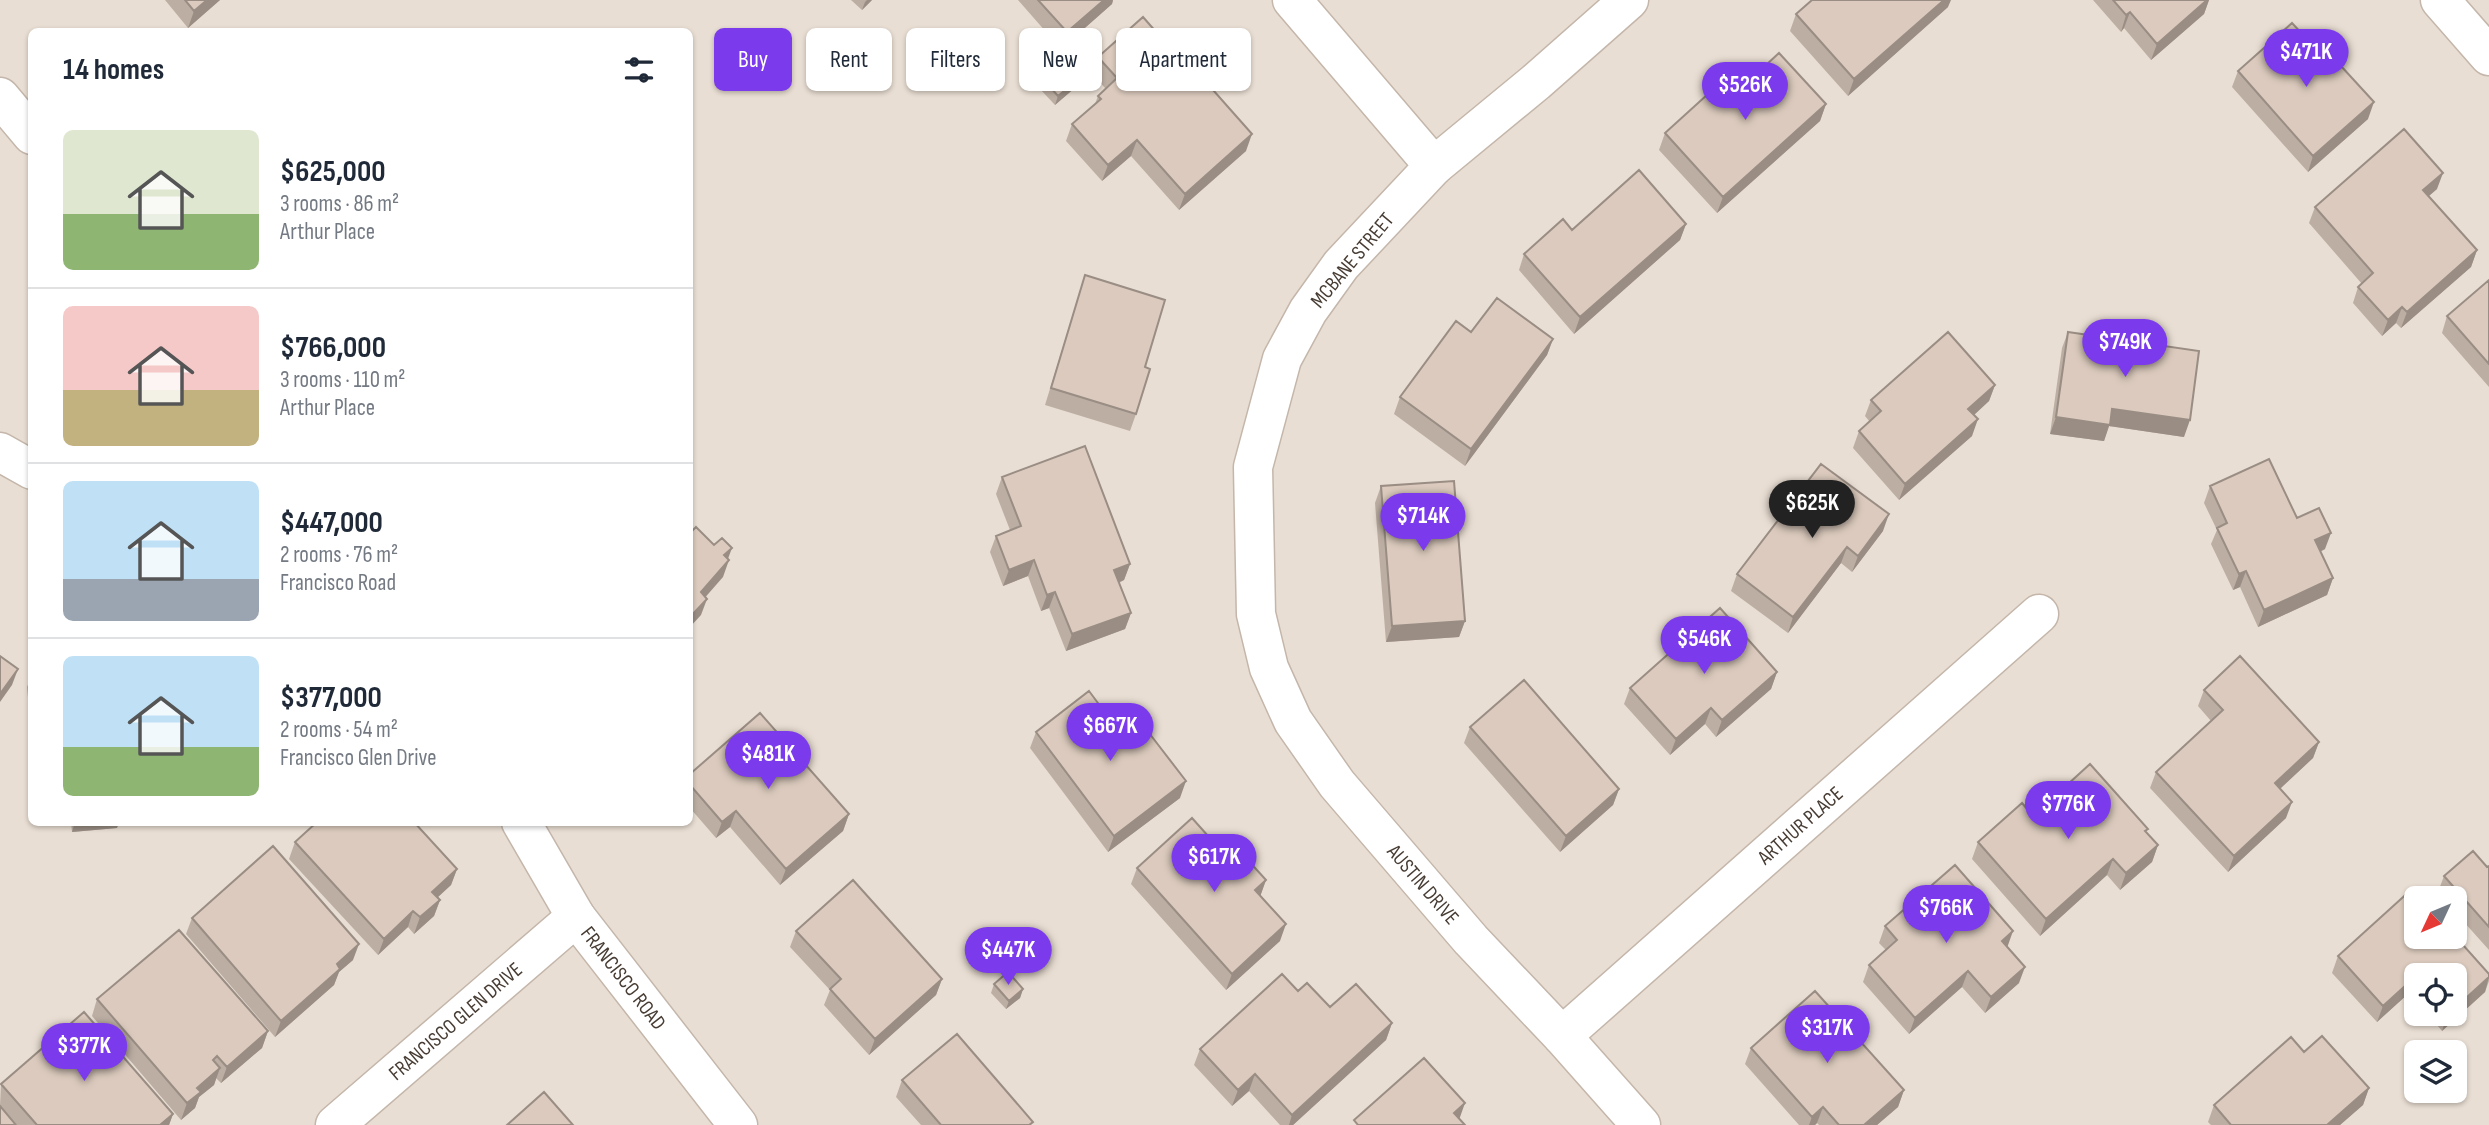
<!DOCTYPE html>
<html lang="en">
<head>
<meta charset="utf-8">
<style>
  :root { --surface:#fff; --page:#f6f6f7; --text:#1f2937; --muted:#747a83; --line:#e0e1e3; --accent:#7c3aed }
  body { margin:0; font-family:"Sofia Sans Condensed",sans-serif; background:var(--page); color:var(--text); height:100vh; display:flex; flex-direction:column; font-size:26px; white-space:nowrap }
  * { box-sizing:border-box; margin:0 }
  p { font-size:23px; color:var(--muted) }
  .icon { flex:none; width:38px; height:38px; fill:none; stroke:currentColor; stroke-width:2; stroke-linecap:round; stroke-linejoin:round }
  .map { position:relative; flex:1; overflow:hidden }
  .panel { position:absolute; left:28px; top:28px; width:665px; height:798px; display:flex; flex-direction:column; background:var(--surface); border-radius:10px; box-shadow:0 2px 5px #0004 }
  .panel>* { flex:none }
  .top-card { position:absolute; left:714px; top:28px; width:665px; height:63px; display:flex; gap:14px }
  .needle { width:46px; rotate:226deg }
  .buttons { position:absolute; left:2404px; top:886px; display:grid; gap:14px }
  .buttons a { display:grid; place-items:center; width:63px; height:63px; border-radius:10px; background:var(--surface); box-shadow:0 2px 5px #0004; font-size:35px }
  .price { position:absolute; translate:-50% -60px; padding:0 16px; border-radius:24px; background:var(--accent); color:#fff; font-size:23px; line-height:46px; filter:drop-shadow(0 2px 4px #0008) }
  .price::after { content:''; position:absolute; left:50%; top:42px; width:21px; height:16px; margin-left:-10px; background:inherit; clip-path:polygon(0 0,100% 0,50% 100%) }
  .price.active { background:#222; color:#fff }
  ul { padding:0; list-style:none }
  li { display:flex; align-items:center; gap:21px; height:175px; padding:0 35px }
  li+li { border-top:2px solid var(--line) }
  li span { display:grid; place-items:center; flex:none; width:196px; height:140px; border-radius:10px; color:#555 }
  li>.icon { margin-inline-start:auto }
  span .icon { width:84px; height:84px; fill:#fffc; stroke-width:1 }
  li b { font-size:30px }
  h2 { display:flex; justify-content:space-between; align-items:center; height:84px; padding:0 35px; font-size:30px }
  .tag { padding:0 24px; border-radius:10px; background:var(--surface); box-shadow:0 2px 5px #0004; font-size:24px; line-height:63px }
  .tag.active { background:var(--accent); color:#fff }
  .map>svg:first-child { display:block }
</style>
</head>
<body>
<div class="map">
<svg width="2489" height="1125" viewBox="0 0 2489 1125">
  <rect width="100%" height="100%" fill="#f5eee6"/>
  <path fill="#e9ded3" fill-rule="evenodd" d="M0 0H2489V1125H0ZM32 32H690V822H32ZM2417 898H2455V936H2417ZM2417 975H2455V1013H2417ZM2417 1052H2455V1090H2417Z"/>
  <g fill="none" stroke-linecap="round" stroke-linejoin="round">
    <g stroke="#c4b6aa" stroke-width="41">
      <g id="minor">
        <path d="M1292 0 1434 166"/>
        <path id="s1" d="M1629 0 1536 82 1434 166 1341 265 1308 311 1282 359 1253 467 1256 614 1269 668 1293 721 1337 784 1471 940 1562 1036 1641 1125"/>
        <path d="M2440 0 2489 56"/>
        <path d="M0 97 32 135"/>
        <path d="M0 452 32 470"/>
        <path id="s2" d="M521 822 576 917 738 1125"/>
        <path id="s3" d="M1562 1036 2039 614"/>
        <path id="s4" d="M335 1125 576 917"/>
      </g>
    </g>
    <use href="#minor" stroke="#fff" stroke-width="38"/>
  </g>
  <path fill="#bcaea3" d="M165 0H220L188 28Z
    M851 0H872L862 10Z
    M1018 0H1113L1112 4 1061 49Z
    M2093 0H2209L2204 14 2151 60 2124 28 2121 32Z
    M1948 7 1848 96 1790 31 1796 14Z
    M1098 57 1246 151 1179 210 1131 156 1102 181 1066 141 1072 124 1095 104 1098 96 1106 89 1092 74Z
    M1094 66 1091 74 1055 105 1040 89 1044 80Z
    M2238 71 2368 119 2308 172 2232 87Z
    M1752 78 1826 104 1820 121 1717 213 1659 150 1665 133Z
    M2437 189 2429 196 2477 250 2471 267 2401 328 2396 323 2382 336 2353 303 2358 287 2362 284 2309 223 2315 207Z
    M1686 224 1680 240 1574 334 1519 270 1524 254 1572 230Z
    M1085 275 1145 367 1136 414 1130 431 1045 405Z
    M2489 280V387L2442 333 2447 316Z
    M1471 332 1553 339 1547 355 1465 466 1394 414 1400 397Z
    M2068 332 2184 437 2109 426 2104 441 2050 434 2062 348Z
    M1995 385 1989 401 1974 415 1972 436 1899 500 1853 448 1859 431 1870 422 1865 416 1871 400Z
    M1002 477 1130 564 1124 580 1119 583 1131 613 1125 629 1066 651 1049 608 1041 611 1028 576 1003 586 990 552 996 536 1010 530 996 494Z
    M1381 486 1465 621 1459 637 1386 642 1375 503Z
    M2210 486 2297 518 2325 549 2320 552 2333 578 2327 595 2258 627 2240 587 2233 590 2211 544 2217 530 2204 503Z
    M1883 531 1852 572 1841 563 1788 633 1731 591 1737 574Z
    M1777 672 1771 689 1716 737 1705 724 1670 755 1624 704 1630 688Z
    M32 675V740L27 687Z
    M2204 690 2319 742 2313 758 2280 789 2286 818 2228 872 2150 788 2156 772 2211 721 2198 706Z
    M1470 727 1619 789 1613 805 1560 852 1464 743Z
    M1036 732 1127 742 1180 798 1108 852 1030 748Z
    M690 774 849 814 843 831 780 885 730 827 716 838 690 808Z
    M2033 816 2146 833 2158 845 2152 862 2120 890 2107 875 2040 936 1972 859 1978 842Z
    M71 822H119L117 828 72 832Z
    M295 842 457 869 451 885 438 897 440 900 434 916 414 934 408 927 378 955 289 859Z
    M1225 855 1266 880 1260 896 1280 941 1226 990 1131 884 1137 868Z
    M2489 866V950L2455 912V898H2443L2438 892 2444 876 2487 867Z
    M192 918 353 960 339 972 334 985 275 1037 186 934Z
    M1885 926 2008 948 2019 983 1985 1013 1962 987 1909 1034 1863 982 1869 965 1886 950 1879 943Z
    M796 931 942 979 936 995 869 1055 824 1005 830 990 790 947Z
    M2338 956 2489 974V981L2485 992 2442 1031 2427 1013H2455L2417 975V1002L2409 993 2377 1022 2332 973Z
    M994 984 1023 989 1020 998 1006 1009 991 993Z
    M1298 991 1330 1007 1392 1023 1386 1040 1293 1125H1280L1249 1091 1232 1106 1194 1065 1200 1049Z
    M97 999 268 1031 262 1048 221 1083 216 1078 214 1085 199 1097 195 1108 181 1120 92 1016Z
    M1751 1048 1904 1090 1898 1107 1877 1125H1819L1817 1123 1815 1125H1799L1745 1064Z
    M2304 1052 2369 1088 2363 1105 2340 1125H2211L2208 1122 2214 1105Z
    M902 1080 1033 1122 1031 1125H921L896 1097Z
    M1 1084 173 1114 169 1125H17L0 1106Z"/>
  <path fill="#998d84" d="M207 0H220L188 28 194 11Z
    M867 0H872L862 10 865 2Z
    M1104 0H1113L1112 4 1061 49 1067 32Z
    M1944 0H1951L1948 7 1848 96 1854 79Z
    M2207 0H2209L2204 14 2151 60 2157 44Z
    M2130 12 2124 28 2121 32 2126 15Z
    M1094 66 1091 74 1055 105 1058 96Z
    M2374 102 2368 119 2308 172 2313 156Z
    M1826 104 1820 121 1717 213 1723 197Z
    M1252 134 1246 151 1179 210 1185 194Z
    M1137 140 1131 156 1102 181 1108 165Z
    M2443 173 2437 189 2417 206 2423 190Z
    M1686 224 1680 240 1574 334 1580 317Z
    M2477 250 2471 267 2401 328 2407 312Z
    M2402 307 2396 323 2382 336 2388 320Z
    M1553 339 1547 355 1465 466 1471 449Z
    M1995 385 1989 401 1962 426 1968 409Z
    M2112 409 2190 420 2184 437 2109 426 2104 441 2050 434 2056 417Z
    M1978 419 1972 436 1899 500 1905 484Z
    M1889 514 1883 531 1852 572 1858 556Z
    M2331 533 2325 549 2309 557 2315 540Z
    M1847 547 1841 563 1788 633 1793 617Z
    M732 548 726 564 729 560 723 577 695 609 701 592 724 555Z
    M1034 560 1028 576 1003 586 1009 570Z
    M1130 564 1124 580 1108 587 1114 570Z
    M2246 571 2240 587 2233 590 2239 574Z
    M2333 578 2327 595 2258 627 2264 610Z
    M1055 592 1049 608 1041 611 1047 595Z
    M707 599 701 615 690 627V617Z
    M1131 613 1125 629 1066 651 1072 634Z
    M1465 621 1459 637 1386 642 1392 626Z
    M18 669 12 685 0 702V694Z
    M1777 672 1771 689 1716 737 1722 720Z
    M1711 708 1705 724 1670 755 1676 739Z
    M2319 742 2313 758 2269 799 2275 783Z
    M1186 781 1180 798 1108 852 1114 836Z
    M1619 789 1613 805 1560 852 1566 836Z
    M2292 802 2286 818 2228 872 2234 856Z
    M736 811 730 827 716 838 722 822Z
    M849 814 843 831 780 885 786 869Z
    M75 822H119L117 828 72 832Z
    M2158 845 2152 862 2120 890 2126 873Z
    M2113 859 2107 875 2040 936 2046 919Z
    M457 869 451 885 426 908 432 892Z
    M1266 880 1260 897 1255 890Z
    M440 900 434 916 414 934 420 917Z
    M413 911 408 927 378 955 384 939Z
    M1286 924 1280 941 1226 990 1232 974Z
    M2013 931 2007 948 2002 941Z
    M359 944 353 960 339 972 334 985 275 1037 281 1021 337 964Z
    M2025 967 2019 983 1985 1013 1991 997Z
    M1968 971 1962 987 1909 1034 1915 1018Z
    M2415 977 2409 993 2377 1022 2383 1006Z
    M2489 977 2485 992 2442 1031 2448 1014 2455 1013V1008Z
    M942 979 936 995 869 1055 875 1039Z
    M1023 989 1020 998 1006 1009 1009 1001Z
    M1392 1023 1386 1040 1293 1125H1289L1292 1115Z
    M268 1031 262 1048 221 1083 227 1067Z
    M220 1068 214 1085 199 1097 195 1108 181 1120 187 1103 197 1088Z
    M1255 1074 1249 1091 1232 1106 1238 1090Z
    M2369 1088 2363 1105 2340 1125H2327Z
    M1904 1090 1898 1107 1877 1125H1864Z
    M1465 1103 1459 1120 1454 1113Z
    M1823 1107 1817 1123 1815 1125H1809L1812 1117Z
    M173 1114 169 1125H160Z"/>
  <path fill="#dbcabd" stroke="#998d84" stroke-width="2" d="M185 0H207L194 11Z
    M1038 0H1104L1067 32Z
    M1812 0H1944L1854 79 1796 14Z
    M2113 0H2207L2157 44 2130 12 2126 15Z
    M1143 17 1164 41 1167 38 1252 134 1185 194 1137 140 1108 165 1072 124 1101 99 1098 96 1117 78 1098 57Z
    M2292 23 2325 59 2330 54 2374 102 2313 156 2238 71Z
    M1079 49 1094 66 1058 96 1044 80Z
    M1779 53 1826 104 1723 197 1665 133 1740 65 1752 78Z
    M2404 129 2443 173 2423 190 2477 250 2407 312 2402 307 2388 320 2358 287 2373 273 2315 207Z
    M1639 170 1686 224 1580 317 1524 254 1563 219 1572 230Z
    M1085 275 1165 300 1145 367 1150 369 1136 414 1051 388Z
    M2489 280V364L2447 316Z
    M1497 298 1553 339 1471 449 1400 397 1456 321 1471 332Z
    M1948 332 1995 385 1968 409 1978 419 1905 484 1859 431 1881 411 1871 400Z
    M2068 332 2199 351 2190 420 2112 409 2110 425 2056 417Z
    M1085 446 1130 564 1114 570 1131 613 1072 634 1055 592 1047 595 1034 560 1009 570 996 536 1021 526 1002 477Z
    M2269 459 2297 518 2319 508 2331 533 2315 540 2333 578 2264 610 2246 571 2239 574 2217 528 2227 523 2210 486Z
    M1821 464 1889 514 1858 556 1847 547 1793 617 1737 574Z
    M1454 481 1465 621 1392 626 1381 486Z
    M696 527 714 545 722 538 732 548 724 555 729 560 701 592 707 599 690 617V533Z
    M1720 608 1777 672 1722 720 1711 708 1676 739 1630 688Z
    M0 656 18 669 0 694Z
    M2240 656 2319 742 2275 783 2292 802 2234 856 2156 772 2223 710 2204 690Z
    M1524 680 1619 789 1566 836 1470 727Z
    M1089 691 1127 742 1146 729 1186 781 1114 836 1036 732Z
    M760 713 849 814 786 869 736 811 722 822 690 785V774Z
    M2090 764 2148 829 2145 831 2158 845 2126 873 2113 859 2046 919 1978 842 2022 803 2033 816Z
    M1192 818 1225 855 1235 846 1266 880 1255 890 1286 924 1232 974 1137 868Z
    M317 822H414L457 869 432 892 440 900 420 917 413 911 384 939 295 842Z
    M273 846 359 944 337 964 340 969 281 1021 192 918Z
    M2473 851 2487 867 2489 866V927L2444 876Z
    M1955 865 2013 931 2002 941 2025 967 1991 997 1968 971 1915 1018 1869 965 1897 940 1885 926Z
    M853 880 942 979 875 1039 830 989 841 979 796 931Z
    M2412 889 2419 898H2417V936H2455L2489 974V977L2455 1008V975H2417V979L2415 977 2383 1006 2338 956Z
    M179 930 268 1031 227 1067 217 1056 213 1060 220 1068 197 1088 201 1092 187 1103 97 999Z
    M1008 972 1023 989 1009 1001 994 984Z
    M1282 974 1298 991 1307 983 1330 1007 1356 984 1392 1023 1292 1115 1255 1074 1238 1090 1200 1049Z
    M1815 991 1904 1090 1864 1125H1839L1823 1107 1812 1117 1751 1048Z
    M84 1012 173 1114 160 1125H37L1 1084Z
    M957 1034 1033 1122 1029 1125H941L902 1080Z
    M2322 1036 2369 1088 2327 1125H2231L2214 1105 2291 1037 2304 1052Z
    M1424 1058 1465 1103 1454 1113 1465 1125H1358L1354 1120Z
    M544 1092 573 1125H507Z
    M0 1106 16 1125H0Z"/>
  <g text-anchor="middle" stroke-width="5" stroke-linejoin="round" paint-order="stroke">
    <g font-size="21" fill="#483d34" stroke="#fff">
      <text transform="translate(1352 260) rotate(-50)" y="7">MCBANE STREET</text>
      <text dy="7" stroke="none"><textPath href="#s3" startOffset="318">ARTHUR PLACE</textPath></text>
      <text dy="7" stroke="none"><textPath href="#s1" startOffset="1085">AUSTIN DRIVE</textPath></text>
      <text dy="7" stroke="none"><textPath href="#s2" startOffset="187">FRANCISCO ROAD</textPath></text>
      <text dy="7" stroke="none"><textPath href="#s4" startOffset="159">FRANCISCO GLEN DRIVE</textPath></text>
    </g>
  </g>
</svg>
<div class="buttons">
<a><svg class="needle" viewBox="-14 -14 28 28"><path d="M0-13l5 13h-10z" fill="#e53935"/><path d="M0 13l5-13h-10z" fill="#747a83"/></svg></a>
<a><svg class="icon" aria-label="locate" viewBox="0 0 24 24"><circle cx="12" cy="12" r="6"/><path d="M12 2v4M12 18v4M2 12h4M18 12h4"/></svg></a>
<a><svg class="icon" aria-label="layers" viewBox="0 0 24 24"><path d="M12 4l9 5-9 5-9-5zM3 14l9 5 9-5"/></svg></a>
</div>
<b class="price" style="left:2306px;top:89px">$471K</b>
<b class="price" style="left:1745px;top:122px">$526K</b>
<b class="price" style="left:2125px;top:379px">$749K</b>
<b class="price active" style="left:1812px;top:540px">$625K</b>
<b class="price" style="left:1423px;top:553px">$714K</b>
<b class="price" style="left:1704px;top:676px">$546K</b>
<b class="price" style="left:1110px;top:763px">$667K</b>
<b class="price" style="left:768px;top:791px">$481K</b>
<b class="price" style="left:2068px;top:841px">$776K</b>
<b class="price" style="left:1214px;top:894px">$617K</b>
<b class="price" style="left:1946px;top:945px">$766K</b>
<b class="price" style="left:1008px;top:987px">$447K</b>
<b class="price" style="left:1827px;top:1065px">$317K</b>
<b class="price" style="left:84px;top:1083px">$377K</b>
<div class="top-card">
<a class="tag active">Buy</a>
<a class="tag">Rent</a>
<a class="tag">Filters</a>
<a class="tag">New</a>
<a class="tag">Apartment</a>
</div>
<section class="panel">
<h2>14 homes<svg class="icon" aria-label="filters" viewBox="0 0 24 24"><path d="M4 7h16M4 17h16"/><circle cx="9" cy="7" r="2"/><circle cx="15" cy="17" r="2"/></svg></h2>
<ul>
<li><span style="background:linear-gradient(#dfe7d0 60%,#8fb573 0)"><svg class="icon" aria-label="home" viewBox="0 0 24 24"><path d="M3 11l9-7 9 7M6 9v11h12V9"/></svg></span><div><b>$625,000</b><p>3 rooms · 86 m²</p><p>Arthur Place</p></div></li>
<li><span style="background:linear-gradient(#f6c9c9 60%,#c2b280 0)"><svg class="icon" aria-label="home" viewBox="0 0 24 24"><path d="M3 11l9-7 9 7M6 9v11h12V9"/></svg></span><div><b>$766,000</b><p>3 rooms · 110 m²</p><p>Arthur Place</p></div></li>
<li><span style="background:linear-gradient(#bfe0f5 70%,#9aa5b1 0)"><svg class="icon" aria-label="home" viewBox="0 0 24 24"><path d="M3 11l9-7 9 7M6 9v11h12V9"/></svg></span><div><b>$447,000</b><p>2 rooms · 76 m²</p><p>Francisco Road</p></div></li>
<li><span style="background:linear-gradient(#bfe0f5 65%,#8fb573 0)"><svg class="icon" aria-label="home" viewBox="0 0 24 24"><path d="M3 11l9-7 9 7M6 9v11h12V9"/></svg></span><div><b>$377,000</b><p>2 rooms · 54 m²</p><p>Francisco Glen Drive</p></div></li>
</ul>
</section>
</div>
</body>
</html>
